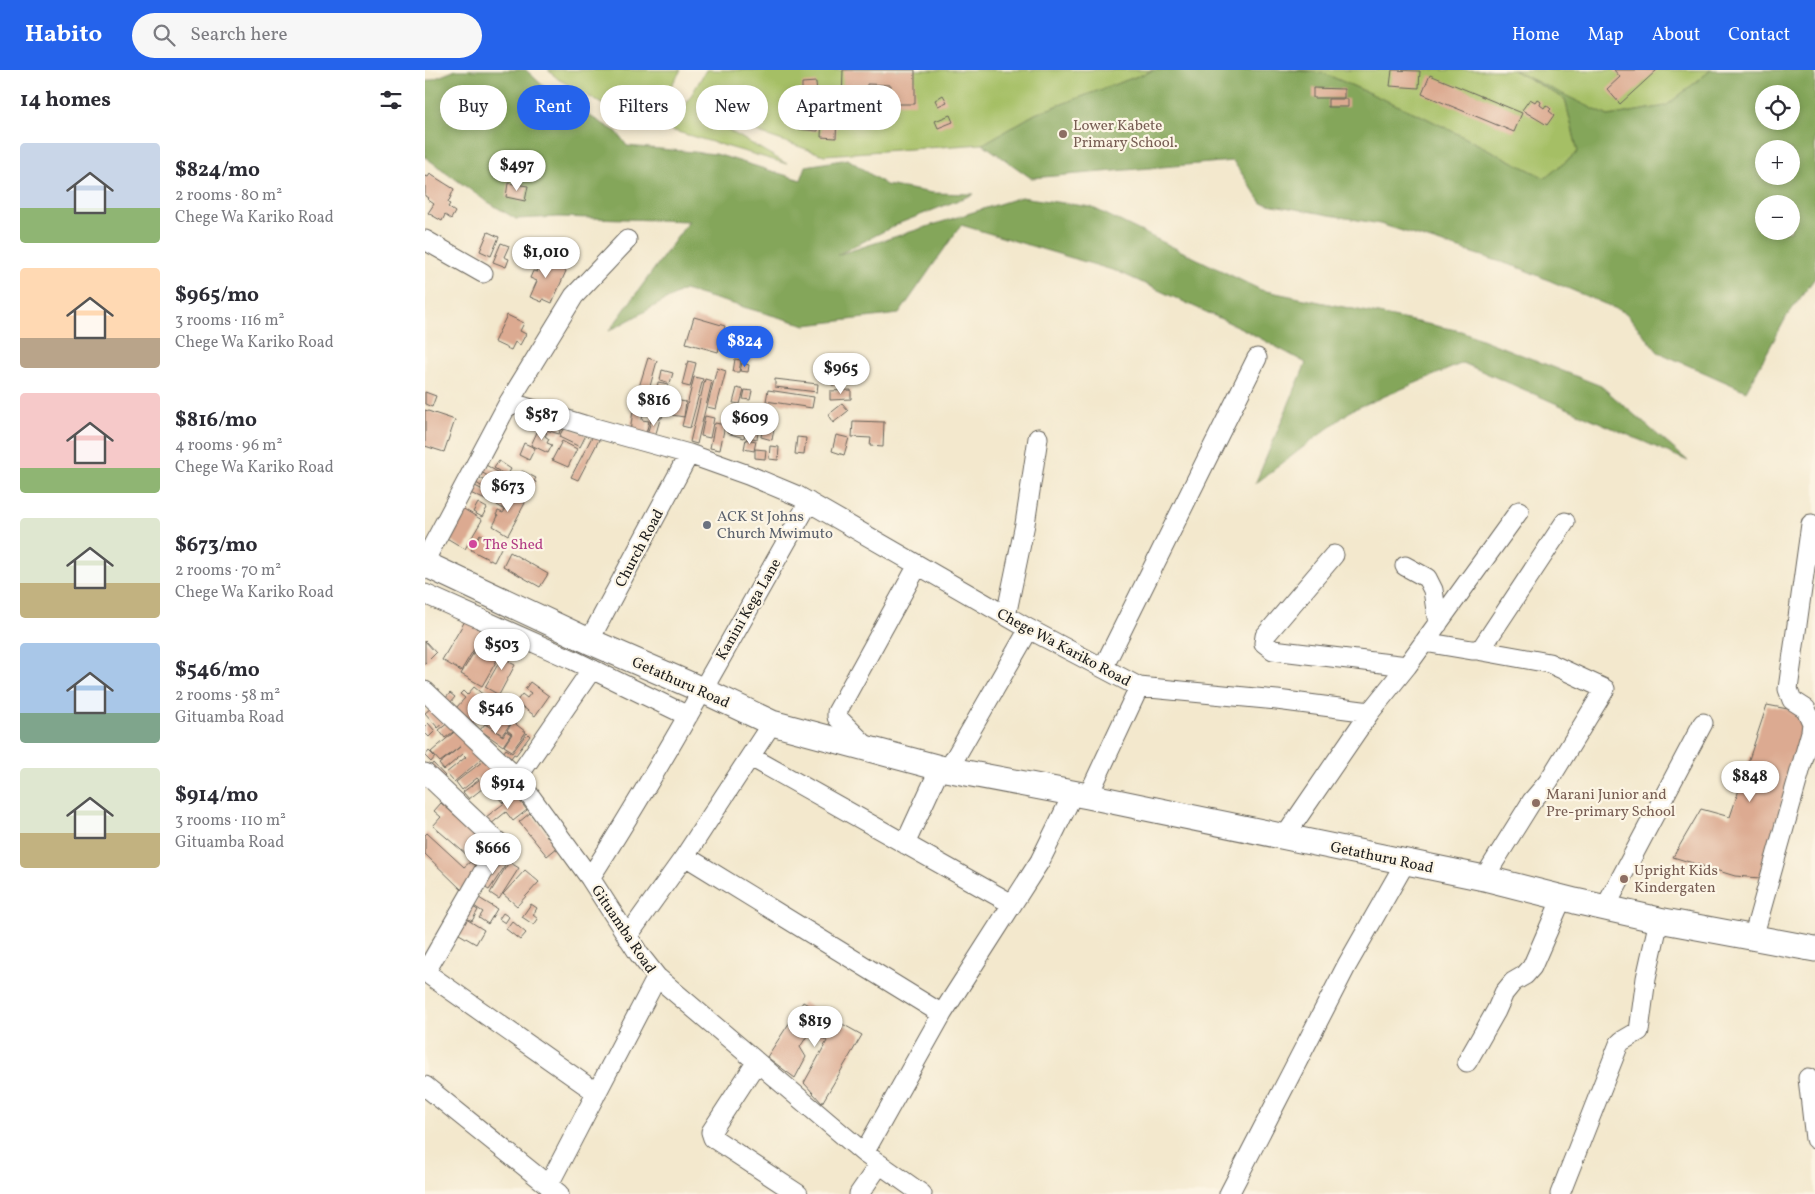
<!DOCTYPE html>
<html lang="en">
<head>
<meta charset="utf-8">
<style>
  :root { --surface:#fff; --page:#f7f7f7; --text:#2b2b33; --muted:#7c7c81; --accent:#2563eb }
  body { margin:0; font-family:Vollkorn,serif; background:var(--page); color:var(--text); height:100vh; display:flex; flex-direction:column; font-size:19px; white-space:nowrap }
  * { box-sizing:border-box; margin:0 }
  p { font-size:16px; color:var(--muted) }
  .icon { flex:none; width:28px; height:28px; fill:none; stroke:currentColor; stroke-width:2; stroke-linecap:round; stroke-linejoin:round }
  .map { position:relative; flex:1; overflow:hidden }
  .panel { display:flex; flex-direction:column; background:var(--surface); width:425px }
  .panel>* { flex:none }
  .guide { position:absolute; left:15px; top:15px; width:475px; height:45px; display:flex; gap:10px }
  .tools { position:absolute; left:1330px; top:15px; display:grid; gap:10px }
  .tools a { display:grid; place-items:center; width:45px; height:45px; border-radius:50%; background:var(--surface); box-shadow:0 2px 8px #0003; font-size:25px }
  .price { position:absolute; translate:-50% -42px; padding:0 11px; border-radius:18px; background:#fff; color:#222; font-size:16px; line-height:32px; filter:drop-shadow(0 1px 2px #0008) }
  .price::after { content:''; position:absolute; left:50%; top:30px; width:15px; height:11px; margin-left:-8px; background:inherit; clip-path:polygon(0 0,100% 0,50% 100%) }
  .price.selected { background:var(--accent); color:#fff }
  ul { padding:0; list-style:none }
  li { display:flex; align-items:center; gap:15px; height:125px; padding:0 20px }
  li span { display:grid; place-items:center; flex:none; width:140px; height:100px; border-radius:5px; color:#555 }
  li>.icon { margin-inline-start:auto }
  span .icon { width:60px; height:60px; fill:#fffc; stroke-width:1 }
  li b { font-size:21px }
  h2 { display:flex; justify-content:space-between; align-items:center; height:60px; padding:0 20px; font-size:21px }
  .tag { padding:0 18px; border-radius:22px; background:var(--surface); box-shadow:0 2px 8px #0003; font-size:18px; line-height:45px }
  .tag.selected { background:var(--accent); color:#fff }
  header { display:flex; align-items:center; gap:30px; box-sizing:border-box; height:70px; padding:0 25px; background:var(--accent); color:#fff }
  header strong { font-size:24px }
  nav { display:flex; gap:28px; margin-inline-start:auto; font-size:18px }
  .search { width:350px; height:45px; background:var(--page); display:flex; align-items:center; gap:12px; box-sizing:border-box; padding:0 18px; border-radius:28px; color:var(--muted); font-size:19px }
  main { display:flex; flex:1; min-height:0 }
  .map>svg:first-child { display:block }
</style>
</head>
<body>
<header>
<strong>Habito</strong>
<div class="search"><svg class="icon" aria-label="search" viewBox="0 0 24 24"><circle cx="10" cy="10" r="6"/><path d="M15 15l6 6"/></svg>Search here</div>
<nav><a>Home</a><a>Map</a><a>About</a><a>Contact</a></nav>
</header>
<main>
<section class="panel">
<h2>14 homes<svg class="icon" aria-label="filters" viewBox="0 0 24 24"><path d="M4 7h16M4 17h16"/><circle cx="9" cy="7" r="2"/><circle cx="15" cy="17" r="2"/></svg></h2>
<ul>
<li><span style="background:linear-gradient(#c9d6e8 65%,#8fb573 0)"><svg class="icon" aria-label="home" viewBox="0 0 24 24"><path d="M3 11l9-7 9 7M6 9v11h12V9"/></svg></span><div><b>$824/mo</b><p>2 rooms · 80 m²</p><p>Chege Wa Kariko Road</p></div></li>
<li><span style="background:linear-gradient(#ffd9b3 70%,#b9a48a 0)"><svg class="icon" aria-label="home" viewBox="0 0 24 24"><path d="M3 11l9-7 9 7M6 9v11h12V9"/></svg></span><div><b>$965/mo</b><p>3 rooms · 116 m²</p><p>Chege Wa Kariko Road</p></div></li>
<li><span style="background:linear-gradient(#f6c9c9 75%,#8fb573 0)"><svg class="icon" aria-label="home" viewBox="0 0 24 24"><path d="M3 11l9-7 9 7M6 9v11h12V9"/></svg></span><div><b>$816/mo</b><p>4 rooms · 96 m²</p><p>Chege Wa Kariko Road</p></div></li>
<li><span style="background:linear-gradient(#dfe7d0 65%,#c2b280 0)"><svg class="icon" aria-label="home" viewBox="0 0 24 24"><path d="M3 11l9-7 9 7M6 9v11h12V9"/></svg></span><div><b>$673/mo</b><p>2 rooms · 70 m²</p><p>Chege Wa Kariko Road</p></div></li>
<li><span style="background:linear-gradient(#a9c7e8 70%,#7fa58c 0)"><svg class="icon" aria-label="home" viewBox="0 0 24 24"><path d="M3 11l9-7 9 7M6 9v11h12V9"/></svg></span><div><b>$546/mo</b><p>2 rooms · 58 m²</p><p>Gituamba Road</p></div></li>
<li><span style="background:linear-gradient(#dfe7d0 65%,#c2b280 0)"><svg class="icon" aria-label="home" viewBox="0 0 24 24"><path d="M3 11l9-7 9 7M6 9v11h12V9"/></svg></span><div><b>$914/mo</b><p>3 rooms · 110 m²</p><p>Gituamba Road</p></div></li>
</ul>
</section>
<div class="map">
<svg width="1390" height="1124" viewBox="0 0 1390 1124">
  <rect width="100%" height="100%" fill="#fcf5e5"/>
  <filter id="ink" filterUnits="userSpaceOnUse"><feTurbulence type="fractalNoise" baseFrequency=".02" numOctaves="2"/><feDisplacementMap in="SourceGraphic" scale="10" xChannelSelector="R" yChannelSelector="G"/><feConvolveMatrix kernelMatrix="1 2 1 2 8 2 1 2 1" color-interpolation-filters="sRGB"/></filter>
  <filter id="wash" filterUnits="userSpaceOnUse"><feTurbulence type="fractalNoise" baseFrequency=".0096" numOctaves="4" result="noise"/><feDisplacementMap in="SourceGraphic" scale="20" xChannelSelector="R" yChannelSelector="G"/><feGaussianBlur stdDeviation="1.12" result="paint"/><feColorMatrix in="noise" values="0 0 0 0 0 0 0 0 0 0 0 0 0 0 0 0 0 1.4 0 .05"/><feComposite in="paint" operator="in"/></filter>
  <g filter="url(#wash)">
    <rect width="100%" height="100%" fill="#f3e8cd"/>
    <path fill="#a5bf65" stroke="#606e40" d="M123 0H256L241 24 260 36 281 0H729L610 44 558 74 399 85 272 42 362 94 198 46 133 9Z
      M864 0H1286L1241 36 1183 46 1099 6 1140 29 1153 82 1120 108 997 46 898 3Z"/>
    <path fill="#84a65a" stroke="#50613b" fill-rule="evenodd" d="M31 0H101L127 24 192 62 202 76 291 84 376 110 381 96 423 89 461 115 508 123 549 124 475 153 412 185 596 127 666 137 836 220 1036 261 1176 316 1263 391 1038 293 927 340 830 414 881 293 818 259 694 202 536 155 474 244 381 255 259 220 184 261 264 151 134 147 91 149 58 129 0 87V12Z
      M729 0H864L898 3 997 46 1120 108 1153 82 1140 29 1088 0 1183 46 1241 36 1286 0H1390V208L1362 246 1321 321 1233 282 1201 243 1095 198 955 154 837 133 808 91 606 108 558 74 610 44ZM1339 24H1366V51H1339ZM1339 79H1366V106H1339ZM1339 134H1366V161H1339Z"/>
    <g id="blocks">
      <path fill="#dcaa91" d="M418 0H490V34H465L466 15 442 14V34L417 33Z
        M967 0 995 1 994 18 965 16Z
        M1189 0H1232L1195 34 1182 19 1195 7Z
        M1005 5 1097 43 1089 62 997 24Z
        M391 12 392 23H377V13Z
        M888 18 919 19V28H888Z
        M518 25 522 32 513 36 510 30Z
        M903 29H923V37H903Z
        M1105 29 1110 32 1112 29 1116 32 1115 35 1119 38 1121 35 1126 39 1124 41 1129 45 1122 55 1097 40Z
        M525 45 528 52 513 58 510 51Z
        M397 46H412L411 68 396 67Z
        M372 48 394 50 393 61 371 59Z
        M5 104 29 119 23 133 25 134 23 137 30 142 26 149 20 145 17 151 3 143 9 134 2 129 3 128 0 126V106L3 107Z
        M83 113 103 116 100 131 81 127Z
        M63 162 74 167 66 186 55 181Z
        M76 173 84 176 79 187 84 189 81 197 68 192Z
        M119 183 121 192 141 201 127 233 118 229 117 232 105 227 112 211 105 208 108 201 112 202 107 186Z
        M82 245 99 253 95 261 101 264 95 275 90 272 86 280 69 272Z
        M269 247 300 256 293 282 261 273Z
        M223 288 232 291 224 320 214 317Z
        M310 289 316 290 314 302H308Z
        M263 291 271 293 265 317 257 315Z
        M317 293 324 295 323 302 315 301Z
        M292 298 301 301 291 339 282 337Z
        M237 300 248 303 245 313 235 310Z
        M407 306H422V315H407Z
        M269 307 278 309 265 358 257 356Z
        M280 309 287 311 272 374 265 372Z
        M350 309 393 314 392 322 350 317Z
        M233 312 243 314 240 333 230 332Z
        M312 318 319 320 315 334 308 333Z
        M211 319 222 321 217 350 224 351 221 364 205 362Z
        M320 320 327 321 325 330 318 329Z
        M343 320 389 327 387 338 341 331Z
        M426 320V329L405 330V321Z
        M0 322 11 326 7 337 0 334Z
        M249 330 261 332 259 347 247 345Z
        M230 333 240 335 237 348 227 345Z
        M417 334 423 341 408 353 403 345Z
        M0 340 30 350 19 382 0 376Z
        M328 343 336 344 332 369 323 367Z
        M280 346 289 348 285 368 276 366Z
        M227 347 235 349 230 367 222 365Z
        M306 348 323 353 319 368 302 363Z
        M428 351 459 352 458 377 445 376 446 368 427 367Z
        M123 352 136 357 134 364 121 360Z
        M290 353 300 355 295 380 285 378Z
        M140 355 161 365 155 377 134 367Z
        M338 356 349 359 347 370 336 367Z
        M114 358 122 363 120 366 124 369 122 373 127 375 123 383 106 375Z
        M168 365 175 368 153 410 146 407Z
        M411 365 424 368 419 385 407 381Z
        M372 367 381 368 379 385 370 384Z
        M321 369 331 371 329 381 319 379Z
        M137 371 152 379 143 397 127 390Z
        M99 373 110 378 104 390 94 385Z
        M345 376 354 377 353 390 344 389Z
        M330 379 341 380 340 389 330 388Z
        M74 391 86 399 82 406 69 398Z
        M61 395 82 408 78 415 56 402Z
        M97 401 111 408 109 411 111 412 101 429 92 424 94 419 90 417 91 415 88 413 93 404 95 405Z
        M50 406 73 416 69 424 48 411Z
        M46 414 68 425 65 432 43 422Z
        M79 423 90 430 91 428 100 433 83 465 68 456 73 446 71 445 73 441 78 443 80 440 72 435Z
        M53 433 62 438 57 447 48 442Z
        M37 438 57 450 40 479 20 467Z
        M55 464 77 476 69 492 46 480Z
        M85 482 123 504 115 517 78 496Z
        M40 551 59 562 36 601 17 590Z
        M62 560 86 566 57 616 36 604Z
        M0 571 11 583 0 594Z
        M84 575 95 581 92 587 88 584 84 592 90 595 74 625 60 617Z
        M105 612 124 626 110 646 91 632 97 624 102 628 106 623 100 619Z
        M49 617 66 631 47 653 30 639 40 628 35 624 38 621 42 625Z
        M25 623 30 627 25 633 20 629Z
        M12 633 25 648 13 658 0 643Z
        M1342 635 1383 643 1335 808 1310 806 1248 787 1276 739 1305 747Z
        M66 638 86 653 77 665 57 651Z
        M28 649 35 657 20 668 14 660Z
        M88 652 101 662 87 681 79 676 87 664 82 660Z
        M3 653 10 661 4 667 0 663V656Z
        M60 654 78 666 81 661 86 664 78 676 55 660Z
        M35 657 60 686 29 712 21 703 41 687 38 684 19 700 14 694 36 676 15 692 6 682Z
        M102 663 105 666 91 685 89 684 86 688 78 683 81 679 87 683Z
        M4 681 10 687 6 692 0 686Z
        M62 688 75 705 44 729 38 722 54 710 52 708 37 720 31 712Z
        M8 693 20 706 17 709 5 697Z
        M75 706 90 723 78 733 64 716Z
        M90 725 102 740 88 751 81 742 66 754 61 747Z
        M16 733 64 775 49 791 8 756 16 747 9 741Z
        M105 743 133 777 122 786 94 752Z
        M2 763 39 797 45 792 53 798 39 822 0 784V765Z
        M71 790 80 796 64 820 55 815Z
        M84 792 94 798 74 829 65 823Z
        M100 800 114 812 92 836 78 824Z
        M54 828 72 839 63 854 54 848 58 842 49 836Z
        M106 834 112 838 108 845 113 849 109 855 97 847Z
        M44 835 53 840 47 851 37 846Z
        M78 843 84 847 80 853 74 849Z
        M38 847 59 860 51 874 29 861Z
        M87 851 101 863 95 870 81 859Z
        M378 932 437 965 397 1033 379 1013 402 971 386 960 375 977 381 987 370 1008 342 987Z"/>
    </g>
  </g>
  <g filter="url(#ink)">
    <use href="#blocks" fill-opacity="0" stroke="#67635a" stroke-width="1"/>
    <g fill="none" stroke-linecap="round" stroke-linejoin="round">
      <g stroke="#67635a" stroke-width="21">
        <path id="minor" d="M0 170 58 203
          M84 332 159 355 264 384 323 405 373 426 604 559 714 617 852 630 945 642
          M909 485 840 566 839 573 848 580 982 596
          M0 490 84 332 149 226 202 170
          M980 496 1002 508 1008 520 1013 554
          M0 524 148 590 263 646
          M581 546 600 454 613 368
          M164 571 264 384
          M999 572 1047 580H1052L1058 576 1140 452
          M1052 580 1124 593 1180 619 1123 712 1107 731 1059 808
          M678 598 832 288
          M0 621 92 708 165 808 214 884 232 907 439 1083 497 1124
          M443 678 412 647V642L493 495
          M326 687 587 834
          M523 700 604 559
          M0 703 73 772V776L0 903
          M92 708 167 599
          M663 726 714 617
          M860 766 945 642 982 596 1094 441
          M480 774 515 698
          M260 786 517 944 615 791 648 724
          M165 808C243 686 312 558 384 432
          M1180 838 1278 653
          M202 867 260 786 347 653
          M1328 868 1386 662 1387 653 1381 639 1367 630 1363 619 1386 454
          M0 902 172 1023
          M1042 992 1071 941 1079 923 1088 912 1100 905 1107 897 1137 828
          M331 993 286 1062 288 1068 373 1124
          M1383 1008 1390 1069
          M0 1016 134 1124
          M439 1083 517 944
          M123 1116 232 907
          M434 1124 454 1095
          M804 1124 922 895 980 793
          M1135 1124 1194 974 1197 971 1214 961 1221 908 1234 850"/>
      </g>
      <g stroke="#67635a" stroke-width="27">
        <path id="major" d="M0 494 164 571 277 620 347 653 515 698 663 726 1059 808 1150 831 1234 850 1390 879"/>
      </g>
      <use href="#minor" stroke="#fff" stroke-width="19"/>
      <use href="#major" stroke="#fff" stroke-width="25"/>
    </g>
  </g>
  <g fill="#8d6e63" stroke="#fcf5e5" stroke-width="2">
    <circle cx="638" cy="64" r="5"/>
    <circle cx="1111" cy="733" r="5"/>
    <circle cx="1199" cy="809" r="5"/>
  </g>
  <circle fill="#6b7280" stroke="#fcf5e5" stroke-width="2" cx="282" cy="455" r="5"/>
  <circle fill="#d1479c" stroke="#fcf5e5" stroke-width="2" cx="48" cy="474" r="5"/>
  <g text-anchor="middle" stroke-width="4.5" stroke-linejoin="round" paint-order="stroke">
    <g font-size="15" fill="#785e54" stroke="#fcf5e5" text-anchor="start">
      <text x="648" y="60">Lower Kabete<tspan x="648" dy="17">Primary School.</tspan></text>
      <text x="1121" y="729">Marani Junior and<tspan x="1121" dy="17">Pre-primary School</tspan></text>
      <text x="1209" y="805">Upright Kids<tspan x="1209" dy="17">Kindergaten</tspan></text>
    </g>
    <g font-size="15" fill="#5b616d" stroke="#fcf5e5" text-anchor="start">
      <text x="292" y="451">ACK St Johns<tspan x="292" dy="17">Church Mwimuto</tspan></text>
    </g>
    <g font-size="15" fill="#b23c85" stroke="#fcf5e5" text-anchor="start">
      <text x="58" y="479">The Shed</text>
    </g>
    <g font-size="15" fill="#1c1c1c" stroke="#fcf5e5">
      <text transform="translate(214 478) rotate(-62)" y="5">Church Road</text>
      <text transform="translate(323 539) rotate(-60)" y="5">Kanini Kega Lane</text>
      <text transform="translate(639 577) rotate(28)" y="5">Chege Wa Kariko Road</text>
      <text transform="translate(256 612) rotate(24)" y="5">Getathuru Road</text>
      <text transform="translate(957 787) rotate(12)" y="5">Getathuru Road</text>
      <text transform="translate(199 859) rotate(56)" y="5">Gituamba Road</text>
    </g>
  </g>
</svg>
<div class="tools">
<a><svg class="icon" aria-label="locate" viewBox="0 0 24 24"><circle cx="12" cy="12" r="6"/><path d="M12 2v4M12 18v4M2 12h4M18 12h4"/></svg></a>
<a>+</a>
<a>−</a>
</div>
<b class="price" style="left:92px;top:122px">$497</b>
<b class="price" style="left:121px;top:209px">$1,010</b>
<b class="price selected" style="left:320px;top:298px">$824</b>
<b class="price" style="left:416px;top:325px">$965</b>
<b class="price" style="left:229px;top:357px">$816</b>
<b class="price" style="left:117px;top:371px">$587</b>
<b class="price" style="left:325px;top:375px">$609</b>
<b class="price" style="left:83px;top:443px">$673</b>
<b class="price" style="left:77px;top:601px">$503</b>
<b class="price" style="left:71px;top:665px">$546</b>
<b class="price" style="left:1325px;top:733px">$848</b>
<b class="price" style="left:83px;top:740px">$914</b>
<b class="price" style="left:68px;top:805px">$666</b>
<b class="price" style="left:390px;top:978px">$819</b>
<div class="guide">
<a class="tag">Buy</a>
<a class="tag selected">Rent</a>
<a class="tag">Filters</a>
<a class="tag">New</a>
<a class="tag">Apartment</a>
</div>
</div>
</main>
</body>
</html>
